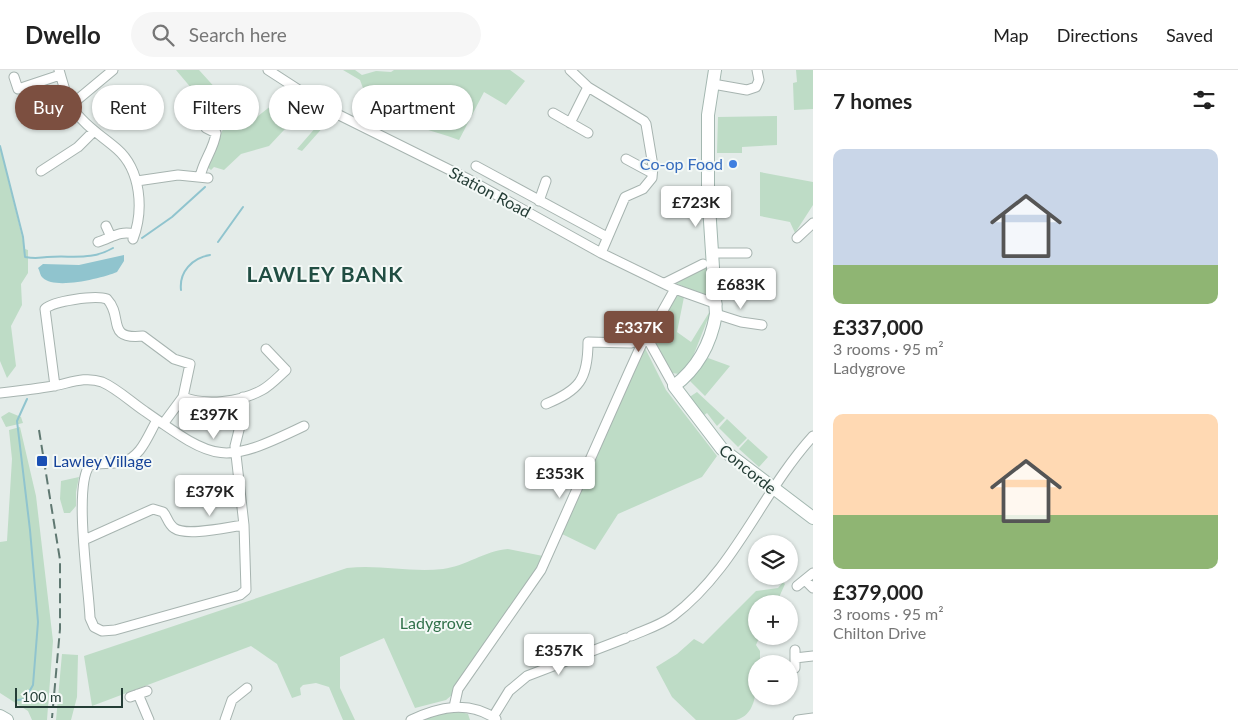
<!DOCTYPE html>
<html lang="en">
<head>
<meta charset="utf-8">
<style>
  :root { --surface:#fff; --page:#f6f6f6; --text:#222; --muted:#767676; --line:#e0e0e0; --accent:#7c4f40 }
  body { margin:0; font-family:Lato,sans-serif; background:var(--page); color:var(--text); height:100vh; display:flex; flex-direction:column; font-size:19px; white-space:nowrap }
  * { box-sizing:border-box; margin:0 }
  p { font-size:16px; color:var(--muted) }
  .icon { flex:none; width:28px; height:28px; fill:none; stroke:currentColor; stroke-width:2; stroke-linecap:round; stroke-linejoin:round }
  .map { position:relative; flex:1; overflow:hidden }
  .sheet { display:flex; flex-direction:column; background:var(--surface); width:425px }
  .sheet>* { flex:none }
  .banner { position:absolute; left:15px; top:15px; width:475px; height:45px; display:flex; gap:10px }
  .tools { position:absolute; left:748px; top:465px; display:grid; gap:10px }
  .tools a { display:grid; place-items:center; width:50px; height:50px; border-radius:50%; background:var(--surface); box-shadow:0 1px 4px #0004; font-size:25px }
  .scale { position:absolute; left:15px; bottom:12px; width:108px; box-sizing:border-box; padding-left:5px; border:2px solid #243d36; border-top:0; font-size:14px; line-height:18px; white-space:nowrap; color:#243d36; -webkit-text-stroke:4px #f4f9f7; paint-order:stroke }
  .price { position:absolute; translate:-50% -42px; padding:0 11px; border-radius:5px; background:#fff; color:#222; font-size:16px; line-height:32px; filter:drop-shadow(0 1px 2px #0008) }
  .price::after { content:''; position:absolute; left:50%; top:30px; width:15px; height:11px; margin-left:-8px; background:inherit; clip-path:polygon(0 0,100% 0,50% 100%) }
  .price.active { background:var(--accent); color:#fff }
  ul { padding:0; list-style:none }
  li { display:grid; align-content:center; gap:10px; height:265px; padding:0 20px }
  li span { display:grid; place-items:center; height:155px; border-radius:10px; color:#555 }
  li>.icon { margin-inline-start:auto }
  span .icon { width:90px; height:90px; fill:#fffc; stroke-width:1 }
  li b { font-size:21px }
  h2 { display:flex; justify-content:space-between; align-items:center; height:60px; padding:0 20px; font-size:21px }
  .chip { padding:0 18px; border-radius:22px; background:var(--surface); box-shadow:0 1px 4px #0004; font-size:18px; line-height:45px }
  .chip.active { background:var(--accent); color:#fff }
  header { display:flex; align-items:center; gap:30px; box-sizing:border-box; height:70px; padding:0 25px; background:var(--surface); border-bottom:1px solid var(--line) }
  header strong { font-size:24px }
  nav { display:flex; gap:28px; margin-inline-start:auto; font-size:18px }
  .search { width:350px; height:45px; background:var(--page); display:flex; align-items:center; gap:12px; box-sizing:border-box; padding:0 18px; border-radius:28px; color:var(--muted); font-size:19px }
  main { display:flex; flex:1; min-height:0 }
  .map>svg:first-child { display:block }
</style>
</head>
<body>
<header>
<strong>Dwello</strong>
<div class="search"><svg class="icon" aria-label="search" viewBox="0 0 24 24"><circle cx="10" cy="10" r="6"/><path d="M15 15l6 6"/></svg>Search here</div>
<nav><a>Map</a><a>Directions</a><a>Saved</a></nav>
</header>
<main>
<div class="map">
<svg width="813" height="650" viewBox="0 0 813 650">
  <rect width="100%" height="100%" fill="#e4ece9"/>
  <path fill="#bedcc6" d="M176 0H199L248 54 291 20 333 46 302 81 297 79 317 56 299 44 269 76 241 84 224 100 214 97 211 100 206 96 224 57Z
    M343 0H355L362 5 376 1 391 2 394 0H510L525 11 506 35 484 22 459 70C429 59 398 53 370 37L360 10Z
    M796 0H813V39L794 40 793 13 797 12Z
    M777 46V75L742 77V83H717L718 47Z
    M0 76 25 179 28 180V203L21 214 22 235 11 256 16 296 7 308 0 291Z
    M760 102 813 112V135L795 163 790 152 760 146Z
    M711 196 712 224 708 227 673 212Z
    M677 223 684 227 677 262 691 272 710 241V248L707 251 690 294 679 304 672 303 652 269Z
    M645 278 666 320 717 386 702 407 618 444 595 480 562 464Z
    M708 288 730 296 705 326 690 311Z
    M697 322 725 348 717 356 707 343 703 346 688 328Z
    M9 342 21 347 23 353 6 357 1 347Z
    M727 349 747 368 738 377 719 358Z
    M20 357 36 426 53 571 47 650H32L28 641 0 623V472L7 471 12 389 9 360Z
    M748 369 768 387 759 397 739 379Z
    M79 407 76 422V436L70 443H64L60 429 61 411Z
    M508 479 543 486 537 500 453 624 446 630 415 638 384 568 340 587V618L355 650H343L329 617 316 613 303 615 300 618 301 625 292 628 277 594 251 576 92 636 84 586 347 498C380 494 410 503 443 499 466 496 484 481 508 479Z
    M783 512 785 514 776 534H756V566H760L756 575 760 581V594H756C756 611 760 644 736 650 725 650 708 650 696 650L672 627 656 597 677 584 694 569 703 574 756 521 778 518Z
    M62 584 78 585 77 627 71 650H56Z
    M454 640 468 644 470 650H415Z"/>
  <path fill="#90c4ce" d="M124 185V191L117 202C103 208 55 220 43 208 40 206 40 201 38 198L43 194 79 195Z"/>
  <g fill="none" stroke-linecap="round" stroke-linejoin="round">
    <path stroke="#90c4ce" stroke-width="2" d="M0 76 23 167 25 187C36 189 37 188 47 187 72 185 91 191 113 178
      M142 168 172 147 205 117
      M218 172 243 137
      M181 220C179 202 192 188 210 185
      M18 630 25 629 33 615 38 552 30 460 17 351 27 329"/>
    <g stroke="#a7b4b0" stroke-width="11">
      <path id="street" d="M59 0C63 13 66 28 74 40 85 56 102 66 117 79 141 100 144 140 133 169
        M268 0 333 42 468 109 601 183 675 219 717 234
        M570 0 588 17 644 51 646 54 653 96 652 108 643 119 625 127 601 183
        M14 7 18 19 60 5
        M713 14 747 20 756 17 759 10 757 0
        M71 35 113 0
        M553 43 588 63
        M570 53 588 17
        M626 89 652 103
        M476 96 607 167
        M41 101 78 77 94 61
        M200 107C203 91 214 79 216 63L206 58
        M137 111 178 105 208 108
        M539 131 546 111
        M106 156 111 167
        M797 168 813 153
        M98 172C111 168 120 160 134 164
        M712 183H747
        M665 213 703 194
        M716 244 741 252 762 255
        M55 316 45 239C53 231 95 225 107 229 124 247 105 270 143 266L174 289 190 294 183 327 163 354
        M0 323C18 321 36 319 53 316 70 313 85 306 102 312 116 318 130 331 143 340 217 392 221 396 304 356
        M183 327C206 336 240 332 262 320 271 315 278 307 286 300L266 279
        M546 334C579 320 588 310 588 272L631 273 644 269 650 273 674 316
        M157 350C148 365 141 388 122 392 111 394 100 393 90 395 73 414 89 519 90 548L94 557 102 561 115 560 240 525 246 520 244 455 235 376 243 344V327
        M84 470 153 439 163 442C167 446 168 454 174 458 186 467 228 457 244 455
        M805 510 813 518
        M797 516 813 503
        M631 566C645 560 661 555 673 546 736 498 761 423 813 366
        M795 580V598
        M795 588 813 586
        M138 624 149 650
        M130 627 147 621
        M454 637 458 619 541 500 629 302 644 269 648 267 675 219
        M493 647 509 621 527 606 626 568
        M225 650 232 630 247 618
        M411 650C439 637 468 630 496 649
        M798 650 813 648"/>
    </g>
    <g stroke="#a3b7b0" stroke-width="14">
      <path id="secondary" d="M715 0 708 45V120L716 244C711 273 698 298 674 316L722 379 813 448
        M0 646 7 650"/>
    </g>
    <use href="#street" stroke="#fff" stroke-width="9"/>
    <use href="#secondary" stroke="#fff" stroke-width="12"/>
    <path stroke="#5f7871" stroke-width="2" stroke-dasharray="10 5" stroke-linecap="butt" d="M39 360 60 490V559L52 648"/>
  </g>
  <circle fill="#3f7fe0" stroke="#f4f9f7" stroke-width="2" cx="733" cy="94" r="5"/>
  <rect fill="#1a4fb4" stroke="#f4f9f7" stroke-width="2" x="36" y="385" width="12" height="12" rx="2.5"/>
  <g text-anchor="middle" stroke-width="4" stroke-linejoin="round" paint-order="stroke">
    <g font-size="16" fill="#366cbe" stroke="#f4f9f7" text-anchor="end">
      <text x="723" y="100">Co-op Food</text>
    </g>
    <g font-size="16" fill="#243d36" stroke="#f4f9f7">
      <text transform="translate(490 122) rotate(28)" y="6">Station Road</text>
      <text transform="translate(748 399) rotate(39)" y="6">Concorde</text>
    </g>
    <g font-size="16" fill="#164399" stroke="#f4f9f7" text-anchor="start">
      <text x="53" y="397">Lawley Village</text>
    </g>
    <g font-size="16" fill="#31714a" stroke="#f4f9f7">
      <text x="436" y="559">Ladygrove</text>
    </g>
    <g font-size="21" font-weight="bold" letter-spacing="1" fill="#214e43" stroke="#f4f9f7">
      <text x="325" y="212">LAWLEY BANK</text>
    </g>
  </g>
</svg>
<div class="tools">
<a><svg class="icon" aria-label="layers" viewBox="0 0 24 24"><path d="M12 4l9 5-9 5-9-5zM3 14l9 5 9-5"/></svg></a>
<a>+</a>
<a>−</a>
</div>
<div class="scale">100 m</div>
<b class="price" style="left:696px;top:158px">£723K</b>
<b class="price" style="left:741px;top:240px">£683K</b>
<b class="price active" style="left:639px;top:283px">£337K</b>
<b class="price" style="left:214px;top:370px">£397K</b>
<b class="price" style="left:560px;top:429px">£353K</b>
<b class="price" style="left:210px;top:447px">£379K</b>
<b class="price" style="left:559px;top:606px">£357K</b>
<div class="banner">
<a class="chip active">Buy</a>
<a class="chip">Rent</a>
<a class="chip">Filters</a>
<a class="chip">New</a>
<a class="chip">Apartment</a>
</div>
</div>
<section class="sheet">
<h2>7 homes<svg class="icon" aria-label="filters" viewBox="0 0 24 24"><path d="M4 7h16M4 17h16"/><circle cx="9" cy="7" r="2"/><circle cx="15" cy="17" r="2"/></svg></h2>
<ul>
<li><span style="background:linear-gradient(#c9d6e8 75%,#8fb573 0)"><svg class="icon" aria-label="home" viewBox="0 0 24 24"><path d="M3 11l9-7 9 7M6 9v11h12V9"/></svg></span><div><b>£337,000</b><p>3 rooms · 95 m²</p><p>Ladygrove</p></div></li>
<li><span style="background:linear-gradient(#ffd9b3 65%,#8fb573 0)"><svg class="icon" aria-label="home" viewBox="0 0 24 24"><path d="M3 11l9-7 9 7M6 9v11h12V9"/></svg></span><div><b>£379,000</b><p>3 rooms · 95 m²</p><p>Chilton Drive</p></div></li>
</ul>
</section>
</main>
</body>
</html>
